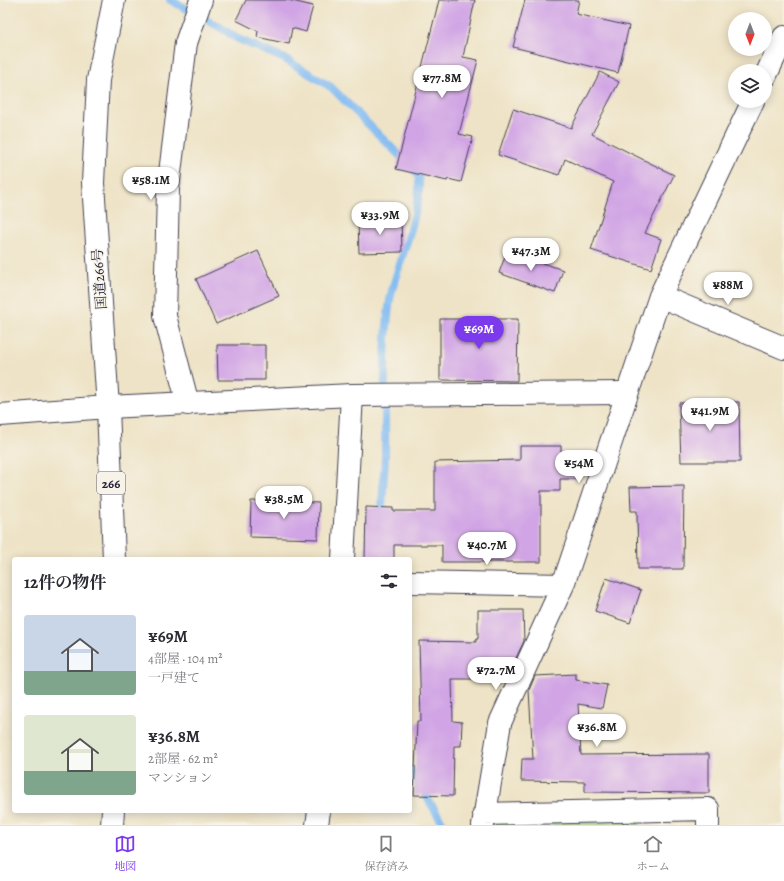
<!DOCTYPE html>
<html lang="ja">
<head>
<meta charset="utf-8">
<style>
  :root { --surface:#fff; --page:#f7f7f7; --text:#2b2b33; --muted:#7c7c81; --line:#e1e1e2; --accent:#7c3aed }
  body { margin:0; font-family:Alegreya,"Noto Serif JP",serif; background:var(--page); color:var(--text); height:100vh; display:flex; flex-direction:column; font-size:15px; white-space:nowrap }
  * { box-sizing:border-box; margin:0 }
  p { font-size:13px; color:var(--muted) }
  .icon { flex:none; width:22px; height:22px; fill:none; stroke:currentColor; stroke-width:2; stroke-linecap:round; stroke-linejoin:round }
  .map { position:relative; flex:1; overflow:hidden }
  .details { position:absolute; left:12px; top:557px; width:400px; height:256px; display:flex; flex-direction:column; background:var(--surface); border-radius:4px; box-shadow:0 2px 10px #0003 }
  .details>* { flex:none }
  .needle { width:26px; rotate:180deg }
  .buttons { position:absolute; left:728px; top:12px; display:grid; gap:8px }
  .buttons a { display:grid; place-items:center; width:44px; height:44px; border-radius:50%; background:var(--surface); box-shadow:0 2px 10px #0003; font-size:20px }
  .price { position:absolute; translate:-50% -34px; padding:0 9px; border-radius:14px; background:#fff; color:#222; font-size:13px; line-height:26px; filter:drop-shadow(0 1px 2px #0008) }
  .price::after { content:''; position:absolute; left:50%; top:24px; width:12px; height:9px; margin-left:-6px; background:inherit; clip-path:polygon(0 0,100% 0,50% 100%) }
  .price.active { background:var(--accent); color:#fff }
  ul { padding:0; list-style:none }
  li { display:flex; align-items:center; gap:12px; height:100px; padding:0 12px }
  li span { display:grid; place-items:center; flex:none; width:112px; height:80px; border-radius:4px; color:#555 }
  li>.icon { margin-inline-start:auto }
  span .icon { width:48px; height:48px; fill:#fffc; stroke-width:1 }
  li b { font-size:17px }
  h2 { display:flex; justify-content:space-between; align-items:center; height:48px; padding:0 12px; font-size:17px }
  .tab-bar { display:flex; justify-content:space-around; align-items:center; height:56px; border-top:1px solid var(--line); background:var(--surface); font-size:11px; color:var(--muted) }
  .tab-bar a { display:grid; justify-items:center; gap:2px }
  .tab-bar .active { color:var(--accent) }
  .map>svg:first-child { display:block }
</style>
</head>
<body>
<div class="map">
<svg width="784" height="825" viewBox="0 0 784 825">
  <rect width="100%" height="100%" fill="#f7f3e8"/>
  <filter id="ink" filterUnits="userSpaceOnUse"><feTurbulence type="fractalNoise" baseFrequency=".025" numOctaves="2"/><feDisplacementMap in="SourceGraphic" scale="8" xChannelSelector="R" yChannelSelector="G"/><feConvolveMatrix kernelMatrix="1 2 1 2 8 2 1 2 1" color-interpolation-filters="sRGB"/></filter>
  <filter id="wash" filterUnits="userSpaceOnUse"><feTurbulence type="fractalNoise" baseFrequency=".012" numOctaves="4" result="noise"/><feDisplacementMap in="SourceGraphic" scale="16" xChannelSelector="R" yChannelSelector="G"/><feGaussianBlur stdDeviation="0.9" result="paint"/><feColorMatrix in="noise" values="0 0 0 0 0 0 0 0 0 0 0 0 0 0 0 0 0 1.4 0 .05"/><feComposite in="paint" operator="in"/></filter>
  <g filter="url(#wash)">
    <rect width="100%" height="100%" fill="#eee3c6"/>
    <path fill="#a6d583" stroke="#647c5f" d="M490 813 639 819V825H489Z"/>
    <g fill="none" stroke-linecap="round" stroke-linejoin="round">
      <path stroke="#81bbf2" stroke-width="8" d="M170 0 225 30 236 38 285 59 331 87 418 174C425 207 396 264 390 300 382 352 386 405 385 457 384 477 382 497 382 518
        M410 770 444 825"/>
    </g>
    <g id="blocks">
      <path fill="#d1a5e5" d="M246 0H288L313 6 306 32 292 28 289 44 257 37 258 31 236 20Z
        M439 0H475L463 57 478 60 459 134 473 137 461 182 448 179 447 181 396 169Z
        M525 0H579L576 14 629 26 618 73 513 47Z
        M600 72 619 82 592 134 674 175 645 233 661 239 651 269 591 250 613 182 565 159 559 175 498 155 513 109 571 128Z
        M401 218 402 252 359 253 358 220Z
        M258 251 279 296 216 324 196 279Z
        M507 251 563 270 555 293 499 273Z
        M440 319H518L517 381 440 380Z
        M217 345H265V380H218Z
        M739 402 740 462H681L679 403Z
        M520 446H561V457H579L578 479H560V491H541V562H442V545H394V559H365L366 507 393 508V511H435V462L520 460Z
        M684 486 683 569H638L637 511H631L630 487Z
        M251 501 319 503 318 539 250 537Z
        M606 578 641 590 630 623 595 611Z
        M478 610H523L524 641 506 679H452L453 721 462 722 461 746H454L453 796 414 795 417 721H421L419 641 476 642V639H478Z
        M576 674V680L607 685 602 708 578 704 581 755 709 754V793L585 792V782L521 781 522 759H533L529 690 535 676Z"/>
    </g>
  </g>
  <g filter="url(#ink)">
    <use href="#blocks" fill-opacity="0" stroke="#413f50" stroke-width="1"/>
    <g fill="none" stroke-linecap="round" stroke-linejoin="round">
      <g stroke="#413f50" stroke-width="24">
        <path id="minor" d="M765 77 784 37
          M660 296 784 348
          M188 404 165 316 168 189 186 43 201 0
          M343 559 352 395
          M410 582 563 585
          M484 814 708 809V825
          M317 825 319 811
          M483 825 500 723 563 585 660 296 753 101"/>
      </g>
      <g stroke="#413f50" stroke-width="24">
        <path id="tertiary" d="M0 415 108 407 352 395 627 393"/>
      </g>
      <g stroke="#413f50" stroke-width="24">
        <path id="trunk" d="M114 0 98 80 93 183 108 407 114 559
          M112 825 113 811"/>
      </g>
      <use href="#minor" stroke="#fff" stroke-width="22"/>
      <use href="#tertiary" stroke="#fff" stroke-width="22"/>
      <use href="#trunk" stroke="#fff" stroke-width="22"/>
    </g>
  </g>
  <g text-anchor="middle" stroke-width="3" stroke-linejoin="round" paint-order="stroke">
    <rect fill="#f7f3e8" stroke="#62616f" stroke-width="1" x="97" y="472" width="28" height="22" rx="3"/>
    <g font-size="13" font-weight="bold" fill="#22223b">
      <text x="111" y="488">266</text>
    </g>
    <g font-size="14" fill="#22223b" stroke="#f7f3e8">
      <text transform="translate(99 279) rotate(-94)" y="5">国道266号</text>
    </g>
  </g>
</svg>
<div class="buttons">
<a><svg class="needle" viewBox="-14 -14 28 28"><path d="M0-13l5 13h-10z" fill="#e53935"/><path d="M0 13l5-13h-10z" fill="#7c7c81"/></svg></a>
<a><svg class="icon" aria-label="layers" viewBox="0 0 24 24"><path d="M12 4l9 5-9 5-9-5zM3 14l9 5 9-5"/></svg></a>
</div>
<b class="price" style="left:442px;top:99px">¥77.8M</b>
<b class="price" style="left:151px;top:201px">¥58.1M</b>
<b class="price" style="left:380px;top:236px">¥33.9M</b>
<b class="price" style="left:531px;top:272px">¥47.3M</b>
<b class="price" style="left:728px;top:306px">¥88M</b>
<b class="price active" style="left:479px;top:350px">¥69M</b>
<b class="price" style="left:710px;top:432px">¥41.9M</b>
<b class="price" style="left:579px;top:484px">¥54M</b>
<b class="price" style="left:284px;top:520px">¥38.5M</b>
<b class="price" style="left:487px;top:566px">¥40.7M</b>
<b class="price" style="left:496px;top:691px">¥72.7M</b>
<b class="price" style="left:597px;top:748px">¥36.8M</b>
<section class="details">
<h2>12件の物件<svg class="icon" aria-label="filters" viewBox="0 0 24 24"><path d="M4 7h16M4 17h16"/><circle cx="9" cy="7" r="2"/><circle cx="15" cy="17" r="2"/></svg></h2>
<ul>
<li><span style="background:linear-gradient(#c9d6e8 70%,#7fa58c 0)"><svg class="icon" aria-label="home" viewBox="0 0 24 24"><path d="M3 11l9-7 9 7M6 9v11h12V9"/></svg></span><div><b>¥69M</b><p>4部屋 · 104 m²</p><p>一戸建て</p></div></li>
<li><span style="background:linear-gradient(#dfe7d0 70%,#7fa58c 0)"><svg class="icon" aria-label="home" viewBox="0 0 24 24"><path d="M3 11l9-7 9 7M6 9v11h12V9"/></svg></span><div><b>¥36.8M</b><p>2部屋 · 62 m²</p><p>マンション</p></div></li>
</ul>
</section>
</div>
<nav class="tab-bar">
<a class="active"><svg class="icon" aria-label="map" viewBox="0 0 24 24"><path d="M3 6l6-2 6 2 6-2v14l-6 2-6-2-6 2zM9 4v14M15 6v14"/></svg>地図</a>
<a><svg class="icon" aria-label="saved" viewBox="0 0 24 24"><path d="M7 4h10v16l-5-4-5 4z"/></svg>保存済み</a>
<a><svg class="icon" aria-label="home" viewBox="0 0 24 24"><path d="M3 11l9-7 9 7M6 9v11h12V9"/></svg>ホーム</a>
</nav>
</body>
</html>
